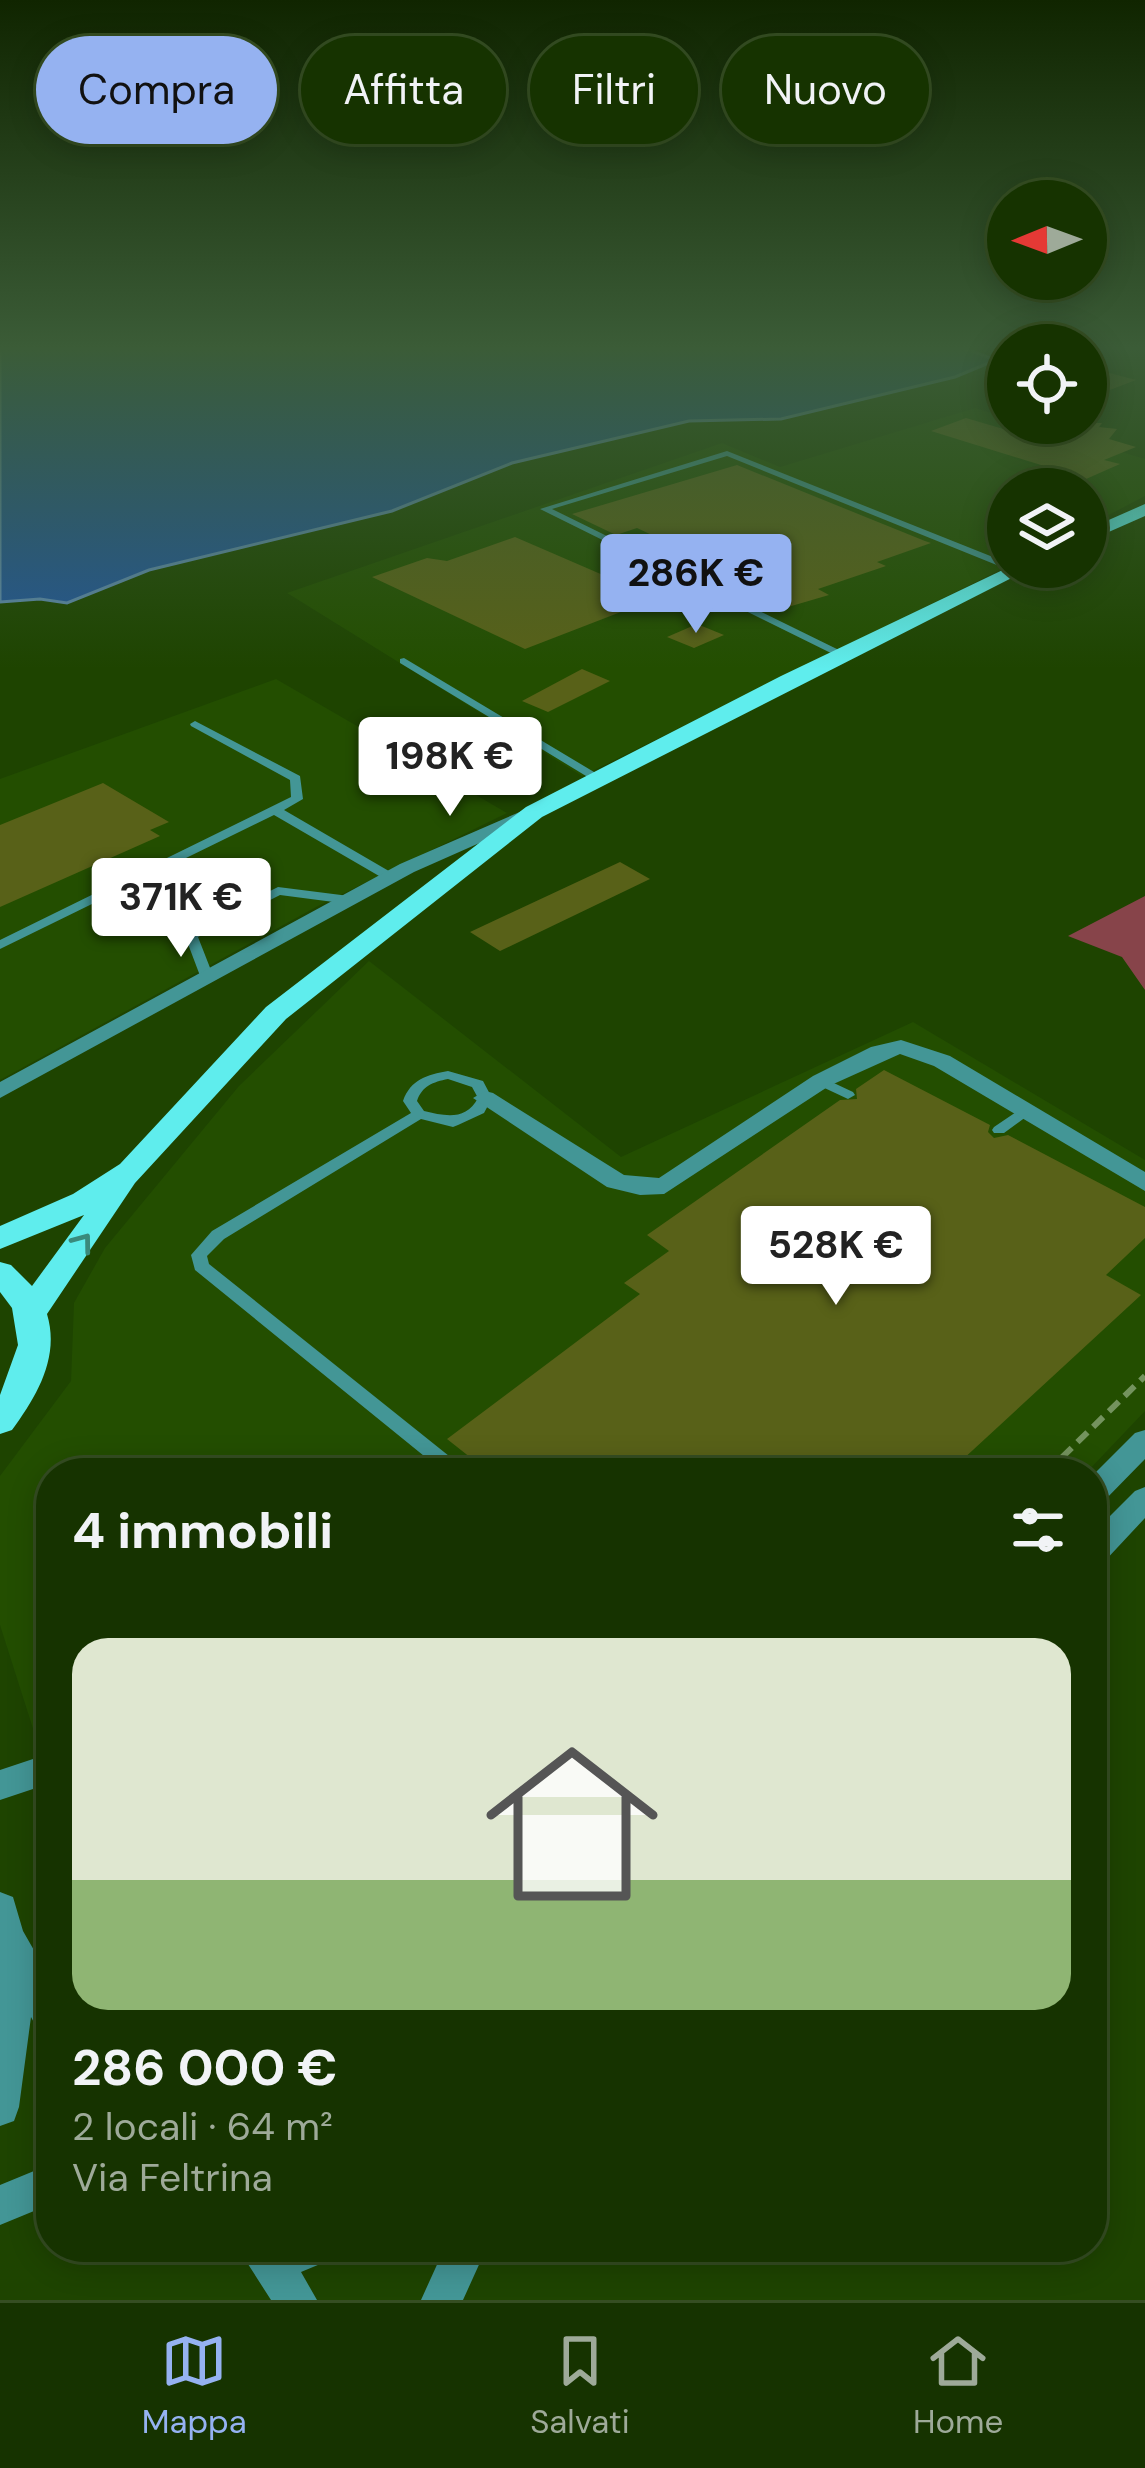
<!DOCTYPE html>
<html lang="it">
<head>
<meta charset="utf-8">
<style>
  :root { --surface:#163300; --page:#1f3b0a; --text:#f1f3f6; --muted:#9eaa99; --line:#354e22; --accent:#95b2f1 }
  body { margin:0; font-family:"DM Sans",sans-serif; background:var(--page); color:var(--text); height:100vh; display:flex; flex-direction:column; font-size:45px; white-space:nowrap }
  * { box-sizing:border-box; margin:0 }
  p { font-size:39px; color:var(--muted) }
  .icon { flex:none; width:66px; height:66px; fill:none; stroke:currentColor; stroke-width:2; stroke-linecap:round; stroke-linejoin:round }
  .map { position:relative; flex:1; overflow:hidden }
  .drawer { position:absolute; left:36px; top:1458px; width:1071px; height:804px; display:flex; flex-direction:column; background:var(--surface); border-radius:48px; box-shadow:0 6px 30px #0003,0 0 0 3px var(--line) }
  .drawer>* { flex:none }
  .top-card { position:absolute; left:36px; top:36px; width:1074px; height:108px; display:flex; gap:24px }
  .needle { width:78px; rotate:269deg }
  .controls { position:absolute; left:987px; top:180px; display:grid; gap:24px }
  .controls a { display:grid; place-items:center; width:120px; height:120px; border-radius:50%; background:var(--surface); box-shadow:0 6px 30px #0003,0 0 0 3px var(--line); font-size:60px }
  .price { position:absolute; translate:-50% -102px; padding:0 27px; border-radius:12px; background:#fff; color:#222; font-size:39px; line-height:78px; filter:drop-shadow(0 3px 6px #0008) }
  .price::after { content:''; position:absolute; left:50%; top:72px; width:36px; height:27px; margin-left:-18px; background:inherit; clip-path:polygon(0 0,100% 0,50% 100%) }
  .price.active { background:var(--accent); color:#111 }
  ul { padding:0; list-style:none }
  li { display:grid; align-content:center; gap:24px; height:636px; padding:0 36px }
  li+li { border-top:3px solid var(--line) }
  li span { display:grid; place-items:center; height:372px; border-radius:36px; color:#555 }
  li>.icon { margin-inline-start:auto }
  span .icon { width:216px; height:216px; fill:#fffc; stroke-width:1 }
  li b { font-size:51px }
  h2 { display:flex; justify-content:space-between; align-items:center; height:144px; padding:0 36px; font-size:51px }
  .tag { padding:0 42px; border-radius:54px; background:var(--surface); box-shadow:0 6px 30px #0003,0 0 0 3px var(--line); font-size:42px; line-height:108px }
  .tag.active { background:var(--accent); color:#111 }
  .tab-bar { display:flex; justify-content:space-around; align-items:center; height:168px; border-top:3px solid var(--line); background:var(--surface); font-size:33px; color:var(--muted) }
  .tab-bar a { display:grid; justify-items:center; gap:6px }
  .tab-bar .active { color:var(--accent) }
  .map>svg:first-child { display:block }
</style>
</head>
<body>
<div class="map">
<svg width="1145" height="2300" viewBox="0 0 1145 2300">
  <rect width="100%" height="100%" fill="#1e4400"/>
  <path fill="#234e00" d="M975 408 1008 418V423H1026L1145 459V496L1086 527V489H1008V566L582 776 287 593 722 443 780 467Z
    M276 679 507 813 318 906 0 1080V779Z
    M369 961 621 1157 913 1022 1145 1160V1411L1086 1473H51V1785L0 1625V1476L71 1381 74 1303 105 1248 239 1086Z"/>
  <path fill="#87444a" d="M1145 896V990L1122 957 1068 936Z"/>
  <path fill="#235696" stroke="#5c87aa" stroke-width="3" d="M0 347H961L996 360 955 377 781 419 689 421 512 463 392 511 149 570 67 603 40 599 0 602Z"/>
  <path fill="#586118" d="M1098 370 1136 380 1086 399V374Z
    M966 418 1017 433 1044 423H1102L1099 427 1117 429 1109 439 1136 447 1104 460 1120 464 1086 479 931 431Z
    M737 465 925 541 931 543 877 562 886 566 818 589 829 595 771 612 749 601 776 588 763 556 726 570 637 528 616 535 572 514Z
    M515 537 596 572 657 598 525 649 372 577 427 558 447 561Z
    M697 624 724 635 694 648 667 637Z
    M582 669 610 681 548 712 522 701Z
    M103 783 169 822 150 830 160 836 0 907V825Z
    M620 862 650 879 500 951 470 932Z
    M217 878 238 889 245 886 257 892 207 917 179 896Z
    M884 1070 990 1125 988 1132 994 1138 1008 1135 1145 1207V1238L1106 1275 1141 1295 948 1473H490L447 1439 640 1294 624 1283 669 1251 647 1235 840 1100 857 1099 856 1089Z"/>
  <g fill="none" stroke-linecap="round" stroke-linejoin="round">
    <path stroke="#74935e" stroke-width="6" stroke-dasharray="14 8" stroke-linecap="butt" d="M1046 1473 1145 1376"/>
    <path fill="#439696" fill-rule="evenodd" d="M727 451 1008 563V567H1018L1022 570 1014 572 727 456 552 509 845 653 846 655 841 658 540 509Z
      M404 658 599 775 601 777 599 779H591L400 663V659Z
      M195 721 300 776 303 799 284 810 394 874V880H386L274 815 0 949V940L291 797 290 780 191 726 190 724Z
      M278 887 349 896 355 900 349 904 280 895 198 937 214 978 207 982 202 981 185 936 186 933Z
      M448 1071 483 1081 492 1098 484 1113 458 1125 453 1127 421 1119 224 1239 207 1256 209 1264 464 1468 467 1473H445L195 1270 191 1255 212 1231 411 1113 403 1101C411 1079 427 1075 448 1071ZM448 1079 472 1087 478 1098C466 1121 445 1116 424 1111L417 1101C422 1086 433 1082 448 1079Z
      M821 1077 853 1092 855 1095 848 1099 816 1084 814 1081 816 1078Z
      M1025 1106 1032 1111 1030 1114 1004 1133H994L992 1130 994 1127Z"/>
    <path fill="#439696" fill-rule="evenodd" d="M529 808 536 810V818L414 872 0 1098V1082L400 864Z
      M901 1040 950 1056 1145 1172V1191L934 1066 900 1054 829 1086 664 1194 640 1195 607 1187 473 1098 485 1091 493 1093 624 1175 659 1178 813 1076 871 1047Z
      M1145 1430V1459L1102 1503 1092 1507V1476L1135 1433Z
      M1145 1487V1518L1103 1563 1092 1566V1534L1135 1491Z
      M51 1753V1783L0 1800V1770Z
      M0 1892 13 1897 23 1931 51 1980V2036L38 2030 31 2017 19 2107 14 2121 0 2126Z
      M51 2164V2204L0 2225V2185Z
      M237 2247H331L325 2262 301 2272 317 2300H271Z
      M445 2247H487L463 2300H421Z"/>
    <path fill="#5feded" fill-rule="evenodd" d="M1145 504V516L1086 542V530Z
      M1009 567H1033L542 817 286 1019 135 1183 47 1314C60 1357 37 1396 12 1430L0 1434V1395L18 1345 12 1308 0 1292V1262L11 1265 32 1286 84 1215 0 1249V1226L73 1194 120 1164 266 1007 526 807 781 676Z"/>
  </g>
  <defs><path id="oneway-chevron" d="M-2-3.5L2.5 0L-2 3.5" fill="none" stroke-width="1.6" stroke-linecap="round" stroke-linejoin="round" transform="scale(3)"/></defs>
  <use stroke="#3a8a7c" href="#oneway-chevron" transform="translate(83 1242) rotate(-53)"/>
  <linearGradient id="sky" x2="0" y2="1"><stop stop-color="#102500"/><stop offset="0.52" stop-color="#3b5c37"/><stop offset="1" stop-color="#3b5c37" stop-opacity="0"/></linearGradient>
  <rect width="1145" height="669" fill="url(#sky)"/>
</svg>
<div class="controls">
<a><svg class="needle" viewBox="-14 -14 28 28"><path d="M0-13l5 13h-10z" fill="#e53935"/><path d="M0 13l5-13h-10z" fill="#9eaa99"/></svg></a>
<a><svg class="icon" aria-label="locate" viewBox="0 0 24 24"><circle cx="12" cy="12" r="6"/><path d="M12 2v4M12 18v4M2 12h4M18 12h4"/></svg></a>
<a><svg class="icon" aria-label="layers" viewBox="0 0 24 24"><path d="M12 4l9 5-9 5-9-5zM3 14l9 5 9-5"/></svg></a>
</div>
<b class="price active" style="left:696px;top:636px">286K €</b>
<b class="price" style="left:450px;top:819px">198K €</b>
<b class="price" style="left:181px;top:960px">371K €</b>
<b class="price" style="left:836px;top:1308px">528K €</b>
<div class="top-card">
<a class="tag active">Compra</a>
<a class="tag">Affitta</a>
<a class="tag">Filtri</a>
<a class="tag">Nuovo</a>
</div>
<section class="drawer">
<h2>4 immobili<svg class="icon" aria-label="filters" viewBox="0 0 24 24"><path d="M4 7h16M4 17h16"/><circle cx="9" cy="7" r="2"/><circle cx="15" cy="17" r="2"/></svg></h2>
<ul>
<li><span style="background:linear-gradient(#dfe7d0 65%,#8fb573 0)"><svg class="icon" aria-label="home" viewBox="0 0 24 24"><path d="M3 11l9-7 9 7M6 9v11h12V9"/></svg></span><div><b>286 000 €</b><p>2 locali · 64 m²</p><p>Via Feltrina</p></div></li>
</ul>
</section>
</div>
<nav class="tab-bar">
<a class="active"><svg class="icon" aria-label="map" viewBox="0 0 24 24"><path d="M3 6l6-2 6 2 6-2v14l-6 2-6-2-6 2zM9 4v14M15 6v14"/></svg>Mappa</a>
<a><svg class="icon" aria-label="saved" viewBox="0 0 24 24"><path d="M7 4h10v16l-5-4-5 4z"/></svg>Salvati</a>
<a><svg class="icon" aria-label="home" viewBox="0 0 24 24"><path d="M3 11l9-7 9 7M6 9v11h12V9"/></svg>Home</a>
</nav>
</body>
</html>
